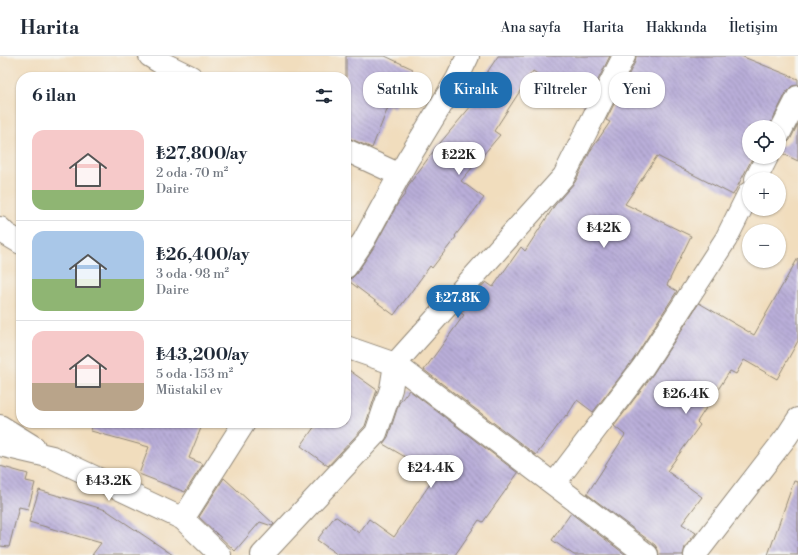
<!DOCTYPE html>
<html lang="tr">
<head>
<meta charset="utf-8">
<style>
  :root { --surface:#fff; --page:#f6f6f7; --text:#1f2937; --muted:#747a83; --line:#e0e1e3; --accent:#1f6fb2 }
  body { margin:0; font-family:"Libre Bodoni",serif; background:var(--page); color:var(--text); height:100vh; display:flex; flex-direction:column; font-size:15px; white-space:nowrap }
  * { box-sizing:border-box; margin:0 }
  p { font-size:13px; color:var(--muted) }
  .icon { flex:none; width:22px; height:22px; fill:none; stroke:currentColor; stroke-width:2; stroke-linecap:round; stroke-linejoin:round }
  .map { position:relative; flex:1; overflow:hidden }
  .panel { position:absolute; left:16px; top:16px; width:335px; height:356px; display:flex; flex-direction:column; background:var(--surface); border-radius:16px; box-shadow:0 1px 3px #0004 }
  .panel>* { flex:none }
  .guide { position:absolute; left:363px; top:16px; width:375px; height:36px; display:flex; gap:8px }
  .controls { position:absolute; left:742px; top:64px; display:grid; gap:8px }
  .controls a { display:grid; place-items:center; width:44px; height:44px; border-radius:50%; background:var(--surface); box-shadow:0 1px 3px #0004; font-size:20px }
  .price { position:absolute; translate:-50% -34px; padding:0 9px; border-radius:14px; background:#fff; color:#222; font-size:13px; line-height:26px; filter:drop-shadow(0 1px 2px #0008) }
  .price::after { content:''; position:absolute; left:50%; top:24px; width:12px; height:9px; margin-left:-6px; background:inherit; clip-path:polygon(0 0,100% 0,50% 100%) }
  .price.on { background:var(--accent); color:#fff }
  ul { padding:0; list-style:none }
  li { display:flex; align-items:center; gap:12px; height:100px; padding:0 16px }
  li+li { border-top:1px solid var(--line) }
  li span { display:grid; place-items:center; flex:none; width:112px; height:80px; border-radius:12px; color:#555 }
  li>.icon { margin-inline-start:auto }
  span .icon { width:48px; height:48px; fill:#fffc; stroke-width:1 }
  li b { font-size:17px }
  h2 { display:flex; justify-content:space-between; align-items:center; height:48px; padding:0 16px; font-size:17px }
  .tag { padding:0 14px; border-radius:16px; background:var(--surface); box-shadow:0 1px 3px #0004; font-size:14px; line-height:36px }
  .tag.on { background:var(--accent); color:#fff }
  header { display:flex; align-items:center; gap:24px; box-sizing:border-box; height:56px; padding:0 20px; background:var(--surface); border-bottom:1px solid var(--line) }
  header strong { font-size:19px }
  nav { display:flex; gap:22px; margin-inline-start:auto; font-size:14px }
  .map>svg:first-child { display:block }
</style>
</head>
<body>
<header>
<strong>Harita</strong>
<nav><a>Ana sayfa</a><a>Harita</a><a>Hakkında</a><a>İletişim</a></nav>
</header>
<div class="map">
<svg width="798" height="499" viewBox="0 0 798 499">
  <defs>
    <pattern id="building-back-hatch" width="6" height="6" patternUnits="userSpaceOnUse"><rect width="6" height="6" fill="#b9aed9"/><path d="M-1 5l2 2M0 0l6 6M5-1l2 2" fill="none" stroke="#978eb0"/></pattern>
  </defs>
  <rect width="100%" height="100%" fill="#f6f6f2"/>
  <filter id="ink" filterUnits="userSpaceOnUse"><feTurbulence type="fractalNoise" baseFrequency=".025" numOctaves="2"/><feDisplacementMap in="SourceGraphic" scale="8" xChannelSelector="R" yChannelSelector="G"/><feConvolveMatrix kernelMatrix="1 2 1 2 8 2 1 2 1" color-interpolation-filters="sRGB"/></filter>
  <filter id="wash" filterUnits="userSpaceOnUse"><feTurbulence type="fractalNoise" baseFrequency=".012" numOctaves="4" result="noise"/><feDisplacementMap in="SourceGraphic" scale="16" xChannelSelector="R" yChannelSelector="G"/><feGaussianBlur stdDeviation="0.9" result="paint"/><feColorMatrix in="noise" values="0 0 0 0 0 0 0 0 0 0 0 0 0 0 0 0 0 1.4 0 .05"/><feComposite in="paint" operator="in"/></filter>
  <g filter="url(#wash)">
    <rect width="100%" height="100%" fill="#f1ddbd"/>
    <g id="blocks">
      <path fill="url(#building-back-hatch)" d="M346 0H385L413 13 395 52 389 49 372 92 351 83 346 82Z
        M498 0H610L585 50 533 15 494 75 500 79 461 125 484 142 455 180 456 181 432 212 430 210 394 259 346 223 352 222 356 218 374 191 398 147 406 137 405 136 410 127 435 93 482 37 476 33Z
        M636 0H741L798 23V29L792 30 787 35 769 71H749V101H753L733 139 657 100 625 148 691 180 667 229 677 235 633 304 593 356 577 344 567 360 566 359 536 399 424 314 464 259 461 257 474 239 486 226 493 231 521 191 525 195 555 149 575 126 591 94 610 66 606 64 635 6Z
        M798 68V105L779 96V90L785 89 790 84Z
        M798 202V285L777 323 744 304 736 318 730 315 697 366 700 369 667 415 702 441 682 468 696 477 685 491 683 499H659L658 494 655 489 587 438 625 379 614 370 653 318 699 247 754 279Z
        M346 312 377 334 365 370 328 410 301 390 317 367H346Z
        M409 334 518 417 483 466 479 464 455 499H338L317 484 335 460 359 477 369 463 394 481 436 419 383 388 388 381 399 347Z
        M92 367H203L189 402 203 408 185 436 139 418 149 391 91 375Z
        M0 410 28 418 26 425 35 427 28 453 19 451 9 491 0 490Z
        M224 422 274 468 272 470 260 466 235 495 199 461Z
        M794 425 798 426V499H768Z
        M39 434 106 454 173 499H92L101 487 29 466Z
        M571 457 572 458 626 499H574L552 484Z"/>
    </g>
  </g>
  <g filter="url(#ink)">
    <use href="#blocks" fill-opacity="0" stroke="#8e8474" stroke-width="1"/>
    <g fill="none" stroke-linecap="round" stroke-linejoin="round">
      <g stroke="#8e8474" stroke-width="24">
        <path id="minor" d="M150 0 158 5 191 21
          M779 78 798 41
          M346 94 400 119
          M756 123 767 101
          M0 172 6 178 21 187
          M346 211 364 184 407 105 457 23 468 0
          M346 291 395 308 647 499
          M0 370 34 391
          M0 389 52 401 183 463 220 499
          M554 428 643 311 726 183 749 137
          M183 463 244 367
          M262 499 376 377 391 333 395 308 564 120 624 0
          M695 499 787 380 798 363"/>
      </g>
      <use href="#minor" stroke="#fff" stroke-width="22"/>
    </g>
  </g>
</svg>
<div class="controls">
<a><svg class="icon" aria-label="locate" viewBox="0 0 24 24"><circle cx="12" cy="12" r="6"/><path d="M12 2v4M12 18v4M2 12h4M18 12h4"/></svg></a>
<a>+</a>
<a>−</a>
</div>
<b class="price" style="left:459px;top:120px">₺22K</b>
<b class="price" style="left:604px;top:193px">₺42K</b>
<b class="price on" style="left:458px;top:263px">₺27.8K</b>
<b class="price" style="left:686px;top:359px">₺26.4K</b>
<b class="price" style="left:431px;top:433px">₺24.4K</b>
<b class="price" style="left:109px;top:446px">₺43.2K</b>
<div class="guide">
<a class="tag">Satılık</a>
<a class="tag on">Kiralık</a>
<a class="tag">Filtreler</a>
<a class="tag">Yeni</a>
</div>
<section class="panel">
<h2>6 ilan<svg class="icon" aria-label="filters" viewBox="0 0 24 24"><path d="M4 7h16M4 17h16"/><circle cx="9" cy="7" r="2"/><circle cx="15" cy="17" r="2"/></svg></h2>
<ul>
<li><span style="background:linear-gradient(#f6c9c9 75%,#8fb573 0)"><svg class="icon" aria-label="home" viewBox="0 0 24 24"><path d="M3 11l9-7 9 7M6 9v11h12V9"/></svg></span><div><b>₺27,800/ay</b><p>2 oda · 70 m²</p><p>Daire</p></div></li>
<li><span style="background:linear-gradient(#a9c7e8 60%,#8fb573 0)"><svg class="icon" aria-label="home" viewBox="0 0 24 24"><path d="M3 11l9-7 9 7M6 9v11h12V9"/></svg></span><div><b>₺26,400/ay</b><p>3 oda · 98 m²</p><p>Daire</p></div></li>
<li><span style="background:linear-gradient(#f6c9c9 65%,#b9a48a 0)"><svg class="icon" aria-label="home" viewBox="0 0 24 24"><path d="M3 11l9-7 9 7M6 9v11h12V9"/></svg></span><div><b>₺43,200/ay</b><p>5 oda · 153 m²</p><p>Müstakil ev</p></div></li>
</ul>
</section>
</div>
</body>
</html>
